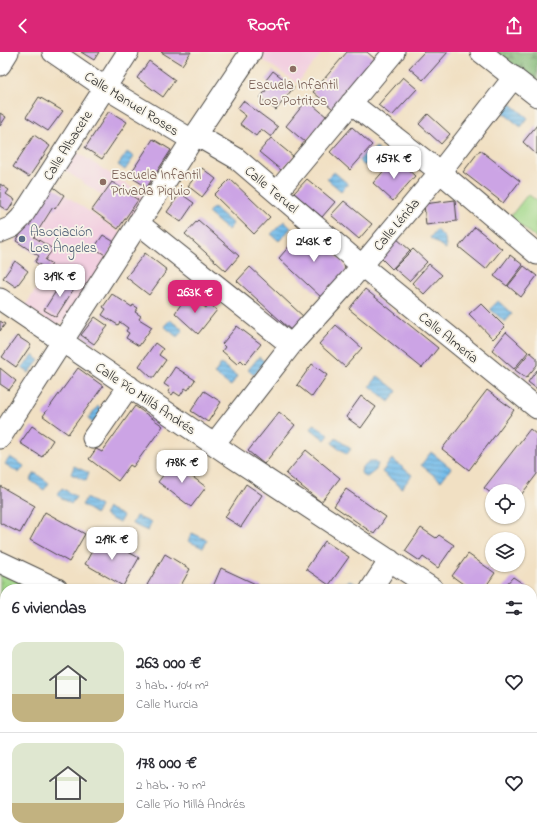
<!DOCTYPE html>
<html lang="es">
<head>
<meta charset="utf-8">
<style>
  :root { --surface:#fff; --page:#f7f7f7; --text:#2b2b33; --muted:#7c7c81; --line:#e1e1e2; --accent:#db2777 }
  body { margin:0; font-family:"Indie Flower",sans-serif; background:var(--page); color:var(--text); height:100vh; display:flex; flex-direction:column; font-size:15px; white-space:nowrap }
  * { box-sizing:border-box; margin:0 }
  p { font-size:13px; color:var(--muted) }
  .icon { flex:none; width:22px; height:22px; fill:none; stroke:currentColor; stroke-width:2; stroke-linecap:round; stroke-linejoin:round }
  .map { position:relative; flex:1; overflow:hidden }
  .sheet { position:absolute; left:0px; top:532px; width:537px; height:256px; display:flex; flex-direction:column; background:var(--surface); border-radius:16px 16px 0 0; box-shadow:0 1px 3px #0004 }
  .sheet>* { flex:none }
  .tools { position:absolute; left:485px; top:432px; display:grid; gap:8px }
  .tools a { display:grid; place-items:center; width:40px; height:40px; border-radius:50%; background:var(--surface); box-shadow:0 1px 3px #0004; font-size:20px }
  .price { position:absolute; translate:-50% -34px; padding:0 9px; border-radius:8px; background:#fff; color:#222; font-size:13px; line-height:26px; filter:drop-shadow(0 1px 2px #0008) }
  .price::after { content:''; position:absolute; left:50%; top:24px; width:12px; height:9px; margin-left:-6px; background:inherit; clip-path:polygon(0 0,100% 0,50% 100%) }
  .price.on { background:var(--accent); color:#fff }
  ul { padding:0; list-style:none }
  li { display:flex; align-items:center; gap:12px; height:100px; padding:0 12px }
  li+li { border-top:1px solid var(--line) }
  li span { display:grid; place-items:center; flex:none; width:112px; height:80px; border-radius:12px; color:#555 }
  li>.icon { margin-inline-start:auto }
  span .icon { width:48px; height:48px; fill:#fffc; stroke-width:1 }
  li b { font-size:17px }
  h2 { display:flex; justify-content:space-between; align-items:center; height:48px; padding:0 12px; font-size:17px }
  header { display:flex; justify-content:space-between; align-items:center; height:52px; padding:0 12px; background:var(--accent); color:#fff; font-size:18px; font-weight:700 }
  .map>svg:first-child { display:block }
</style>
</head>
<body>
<header><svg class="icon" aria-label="back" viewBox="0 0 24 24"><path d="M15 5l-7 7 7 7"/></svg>Roofr<svg class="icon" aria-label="share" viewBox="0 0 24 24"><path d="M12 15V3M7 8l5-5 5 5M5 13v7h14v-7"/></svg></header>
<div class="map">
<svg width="537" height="788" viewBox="0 0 537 788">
  <defs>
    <pattern id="forest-firs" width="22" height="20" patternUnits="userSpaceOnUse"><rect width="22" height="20" fill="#80b875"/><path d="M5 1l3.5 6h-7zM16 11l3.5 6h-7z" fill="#699660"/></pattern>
    <pattern id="park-dots" width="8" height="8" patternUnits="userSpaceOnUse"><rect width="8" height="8" fill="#a1d889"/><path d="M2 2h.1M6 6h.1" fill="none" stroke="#8bba76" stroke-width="1.8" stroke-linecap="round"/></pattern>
    <pattern id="water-rules" width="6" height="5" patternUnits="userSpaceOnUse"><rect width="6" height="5" fill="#72bbea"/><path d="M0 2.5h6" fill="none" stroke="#5e98be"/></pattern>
  </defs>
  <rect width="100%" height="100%" fill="#f7f3e8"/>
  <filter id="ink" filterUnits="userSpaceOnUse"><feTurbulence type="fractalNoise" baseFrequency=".025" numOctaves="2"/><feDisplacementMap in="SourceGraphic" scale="8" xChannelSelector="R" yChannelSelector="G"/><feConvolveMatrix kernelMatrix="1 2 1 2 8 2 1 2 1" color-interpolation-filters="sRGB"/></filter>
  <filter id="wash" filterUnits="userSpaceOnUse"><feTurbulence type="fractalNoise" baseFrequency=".012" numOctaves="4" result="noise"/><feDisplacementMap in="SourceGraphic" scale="16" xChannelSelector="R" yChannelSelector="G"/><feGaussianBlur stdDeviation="0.9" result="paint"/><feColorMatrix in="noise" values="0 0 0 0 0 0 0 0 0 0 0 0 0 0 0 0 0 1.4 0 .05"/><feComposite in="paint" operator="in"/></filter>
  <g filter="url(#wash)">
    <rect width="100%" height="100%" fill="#f1e0c3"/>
    <path fill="#f2cfe0" d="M259 0H323L297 31 257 4Z
      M75 99 146 145 134 165 63 117Z
      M52 134 122 182 65 270 54 273 25 254 52 212 16 189Z"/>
    <path fill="url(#forest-firs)" stroke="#567250" d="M494 0H537V34Z"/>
    <path fill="url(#park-dots)" stroke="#66825a" d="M0 516 52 537H5V775L0 773Z
      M532 715 537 716V788H34L23 783H532Z"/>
    <path fill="#a1d889" stroke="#66825a" d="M528 142 537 149V187L510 165Z"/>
    <path fill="url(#water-rules)" stroke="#4e738a" d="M510 51 528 66 521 75 502 60Z
      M376 95 379 98 365 114 359 109 367 99 370 101Z
      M127 100 134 105 125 118 118 113Z
      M334 120 348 132 341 139 327 127Z
      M213 155 233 172 228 178 208 161Z
      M284 169 291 176 279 189 271 182Z
      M436 178 445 186 446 197 430 186Z
      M498 249 512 262 505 270 490 257Z
      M170 268 183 278 177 285 164 274Z
      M33 303 39 308 29 321 22 316Z
      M259 305 265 310 254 323 248 318Z
      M221 312 237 324 231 334 214 322Z
      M378 324 397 339 389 350 370 334Z
      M98 354 104 359 94 372 88 367Z
      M314 372 329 383 325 388 311 377Z
      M336 386 351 397 347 402 332 391Z
      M431 400 451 416 441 429 421 413Z
      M10 405 24 414 19 421 5 412Z
      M392 407 412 423 402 436 382 420Z
      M370 409H376L378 411 376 418 367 425 363 424 361 420 362 415Z
      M74 414 89 421 86 429 71 422Z
      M35 421 49 431 44 438 30 428Z
      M62 436 76 445 71 452 57 443Z
      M86 446 100 454 96 462 82 453Z
      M108 456 123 464 119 471 104 463Z
      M136 464 151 471 148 479 132 472Z
      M192 481 207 488 203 496 188 489Z
      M349 528 356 532 353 537H343Z
      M532 745 537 746V788H402L399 783H532Z"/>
    <g id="blocks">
      <path fill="#cca4e5" d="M81 0H99L94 8Z
        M161 0H191L182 13Z
        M347 0H367L375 7 333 57 313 40Z
        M424 0H448L423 28 409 16Z
        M149 9 175 28 163 45 137 26Z
        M273 19 294 35 276 58 260 46 271 32 266 28Z
        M403 25 417 37 392 64 378 53Z
        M39 45 63 59 48 79 26 65Z
        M307 48 327 65 305 90 286 74Z
        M243 49 278 75 271 85 261 77 256 84 240 72 246 64 237 57Z
        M109 59 127 70 102 107 85 96Z
        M0 61 6 65 0 74Z
        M428 62 450 82 441 92 419 72Z
        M537 73V103L523 90Z
        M352 75 372 93 350 118 330 100Z
        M34 83 50 94 29 125 13 115Z
        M271 86 293 104 281 118 259 100Z
        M153 87 171 98 147 135 129 124Z
        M480 98 520 129 503 151 463 120Z
        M395 106 415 124 393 149 373 131Z
        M202 116 216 127 202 145 188 134Z
        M230 127 270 165 254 182 214 143Z
        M307 127 335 150 322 165 294 141Z
        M112 130 138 148 118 177 92 158Z
        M0 132 9 138 6 142 15 148 8 159 0 154Z
        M52 134 64 143 55 157 53 155 34 185 53 197 45 208 52 212 48 218 35 210 39 204 16 189Z
        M180 141 194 151 181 170 167 160Z
        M455 148 457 169 426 173 424 152Z
        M344 149 372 172 359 187 331 163Z
        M198 168 239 204 226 219 185 182Z
        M475 175 502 197 486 217 459 195Z
        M305 176 343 210 346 220 322 246 279 206Z
        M103 183 116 191 107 204 94 196Z
        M397 187 410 198 392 217 380 205Z
        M413 197 427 210 409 229 394 216Z
        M145 201 167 218 149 243 126 225Z
        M510 203 523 213 507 234 494 224Z
        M15 209 28 219 16 235 3 226Z
        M429 212 442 223 424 242 412 231Z
        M524 214 537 224 521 245 508 234Z
        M250 215 305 266 293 280 237 229Z
        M63 228 75 235 56 265 44 258Z
        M365 237 438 296 422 316 349 257Z
        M112 242 132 255 133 253 138 256 135 260 141 264 139 267 152 275 139 294 126 286 129 281 126 279 128 276 120 270 118 273 102 263 106 257 103 255Z
        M188 242 206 256 208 251 217 258 198 282 175 261Z
        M481 251 505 275 493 287 469 262Z
        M95 265 108 274 94 292 81 283Z
        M0 269 5 272 0 279Z
        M336 273 362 296 345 315 319 292Z
        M237 274 261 292 245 312 241 308 237 312 222 299 225 295 222 292Z
        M506 280 528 300 514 317 492 298Z
        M17 284 31 293 16 315 2 305Z
        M155 291 163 297 159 303 166 308 154 325H151L139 314Z
        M530 300 537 306V313L526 326 515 318Z
        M312 312 327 323 312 345 297 333Z
        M175 315 195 328 188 338 185 336 180 344 174 340 172 343 168 340 170 336 164 332Z
        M0 316 16 329 9 338 0 332Z
        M78 316 103 334 68 382 43 364Z
        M537 318V337L528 330Z
        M487 338 514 358 469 418 442 397Z
        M204 339 221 350 208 370 191 359Z
        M361 344 376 355 361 376 346 365Z
        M135 354 163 374 133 415 130 413 118 429 89 407 96 397 102 400Z
        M279 360 295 373 264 412 248 399Z
        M32 374 53 388 42 405 20 391Z
        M530 377 537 383V422L518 447V439H492V442L484 436Z
        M306 398 340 426 321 450 286 422Z
        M173 410 206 435 191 455 158 430Z
        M246 432 262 443 241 475 225 465Z
        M0 434 35 454 20 481 0 471Z
        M346 437 386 465 374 482 334 454Z
        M45 460 85 482 69 510 30 488Z
        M421 476 436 486 439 483 454 493 438 516 423 505 420 509 405 499Z
        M100 484 139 506 123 534 85 512Z
        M325 489 349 505 329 533 306 517Z
        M165 502 190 517 179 537H154L147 533Z
        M468 502 495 521 484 537H470L452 524Z
        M221 516 262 535 261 537H212Z
        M513 525 528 535 526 537H502Z
        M532 544 537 547 532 557Z
        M537 574V593L532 589V581Z"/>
    </g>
  </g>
  <g filter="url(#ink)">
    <use href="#blocks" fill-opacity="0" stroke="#494642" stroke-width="1"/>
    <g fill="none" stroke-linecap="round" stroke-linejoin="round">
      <g stroke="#494642" stroke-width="23">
        <path id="minor" d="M53 0 104 35 192 88
          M481 0 537 44
          M0 13 8 0
          M351 51 440 120 537 202
          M196 83 236 106 361 213 537 356
          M277 140 394 0
          M138 171 291 293
          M0 180 12 175 21 166 128 0
          M0 247 234 406 433 537
          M0 386 192 88 251 0
          M93 386 129 334
          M214 392 291 293 349 229 440 120 514 25
          M0 510 57 537
          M371 537 390 508
          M532 604 537 607
          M532 697 537 699"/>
      </g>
      <use href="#minor" stroke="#fff" stroke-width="21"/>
    </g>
  </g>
  <g fill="#8d6e63" stroke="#f7f3e8" stroke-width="1.5">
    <circle cx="293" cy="17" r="4"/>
    <circle cx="103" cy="130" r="4"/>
  </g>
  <circle fill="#5c6f8a" stroke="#f7f3e8" stroke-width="1.5" cx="22" cy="187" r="4"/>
  <g text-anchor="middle" stroke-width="3.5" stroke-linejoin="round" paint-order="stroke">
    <g font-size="14" fill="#785e54" stroke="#f7f3e8">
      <text x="293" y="37">Escuela Infantil<tspan x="293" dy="16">Los Potritos</tspan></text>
      <text x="111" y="127" text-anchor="start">Escuela Infantil<tspan x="111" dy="16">Privada Piquio</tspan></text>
    </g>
    <g font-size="14" fill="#2b2b2b" stroke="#f7f3e8">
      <text transform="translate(132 51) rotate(32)" y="5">Calle Manuel Roses</text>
      <text transform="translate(67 93) rotate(-58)" y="5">Calle Albacete</text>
      <text transform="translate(272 137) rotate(40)" y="5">Calle Teruel</text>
      <text transform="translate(396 172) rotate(-50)" y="5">Calle Lérida</text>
      <text transform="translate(449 285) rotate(39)" y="5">Calle Almería</text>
      <text transform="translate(146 346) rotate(34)" y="5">Calle Pío Millá Andrés</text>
    </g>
    <g font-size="14" fill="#4e5e75" stroke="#f7f3e8" text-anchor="start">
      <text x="30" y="184">Asociación<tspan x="30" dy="16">Los Ángeles</tspan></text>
    </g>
  </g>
</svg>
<div class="tools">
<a><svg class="icon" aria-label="locate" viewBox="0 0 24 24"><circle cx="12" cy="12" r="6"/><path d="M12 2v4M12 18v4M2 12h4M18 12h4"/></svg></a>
<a><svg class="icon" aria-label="layers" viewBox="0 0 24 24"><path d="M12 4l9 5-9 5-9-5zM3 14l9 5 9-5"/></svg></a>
</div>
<b class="price" style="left:394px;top:128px">157K €</b>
<b class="price" style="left:314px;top:211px">243K €</b>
<b class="price" style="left:60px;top:246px">319K €</b>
<b class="price on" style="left:195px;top:262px">263K €</b>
<b class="price" style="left:182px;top:432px">178K €</b>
<b class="price" style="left:112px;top:509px">219K €</b>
<section class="sheet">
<h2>6 viviendas<svg class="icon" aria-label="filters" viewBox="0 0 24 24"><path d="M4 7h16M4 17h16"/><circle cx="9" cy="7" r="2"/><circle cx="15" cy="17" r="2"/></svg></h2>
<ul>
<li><span style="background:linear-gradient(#dfe7d0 65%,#c2b280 0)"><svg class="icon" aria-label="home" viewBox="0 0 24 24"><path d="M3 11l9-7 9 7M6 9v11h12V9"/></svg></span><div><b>263 000 €</b><p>3 hab. · 104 m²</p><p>Calle Murcia</p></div><svg class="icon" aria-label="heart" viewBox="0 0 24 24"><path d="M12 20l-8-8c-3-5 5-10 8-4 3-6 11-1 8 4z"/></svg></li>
<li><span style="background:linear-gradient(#dfe7d0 75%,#c2b280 0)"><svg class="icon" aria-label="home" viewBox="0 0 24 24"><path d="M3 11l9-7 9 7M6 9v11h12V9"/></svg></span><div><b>178 000 €</b><p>2 hab. · 70 m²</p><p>Calle Pío Millá Andrés</p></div><svg class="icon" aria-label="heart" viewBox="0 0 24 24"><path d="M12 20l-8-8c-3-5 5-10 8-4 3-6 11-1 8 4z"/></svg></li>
</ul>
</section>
</div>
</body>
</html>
